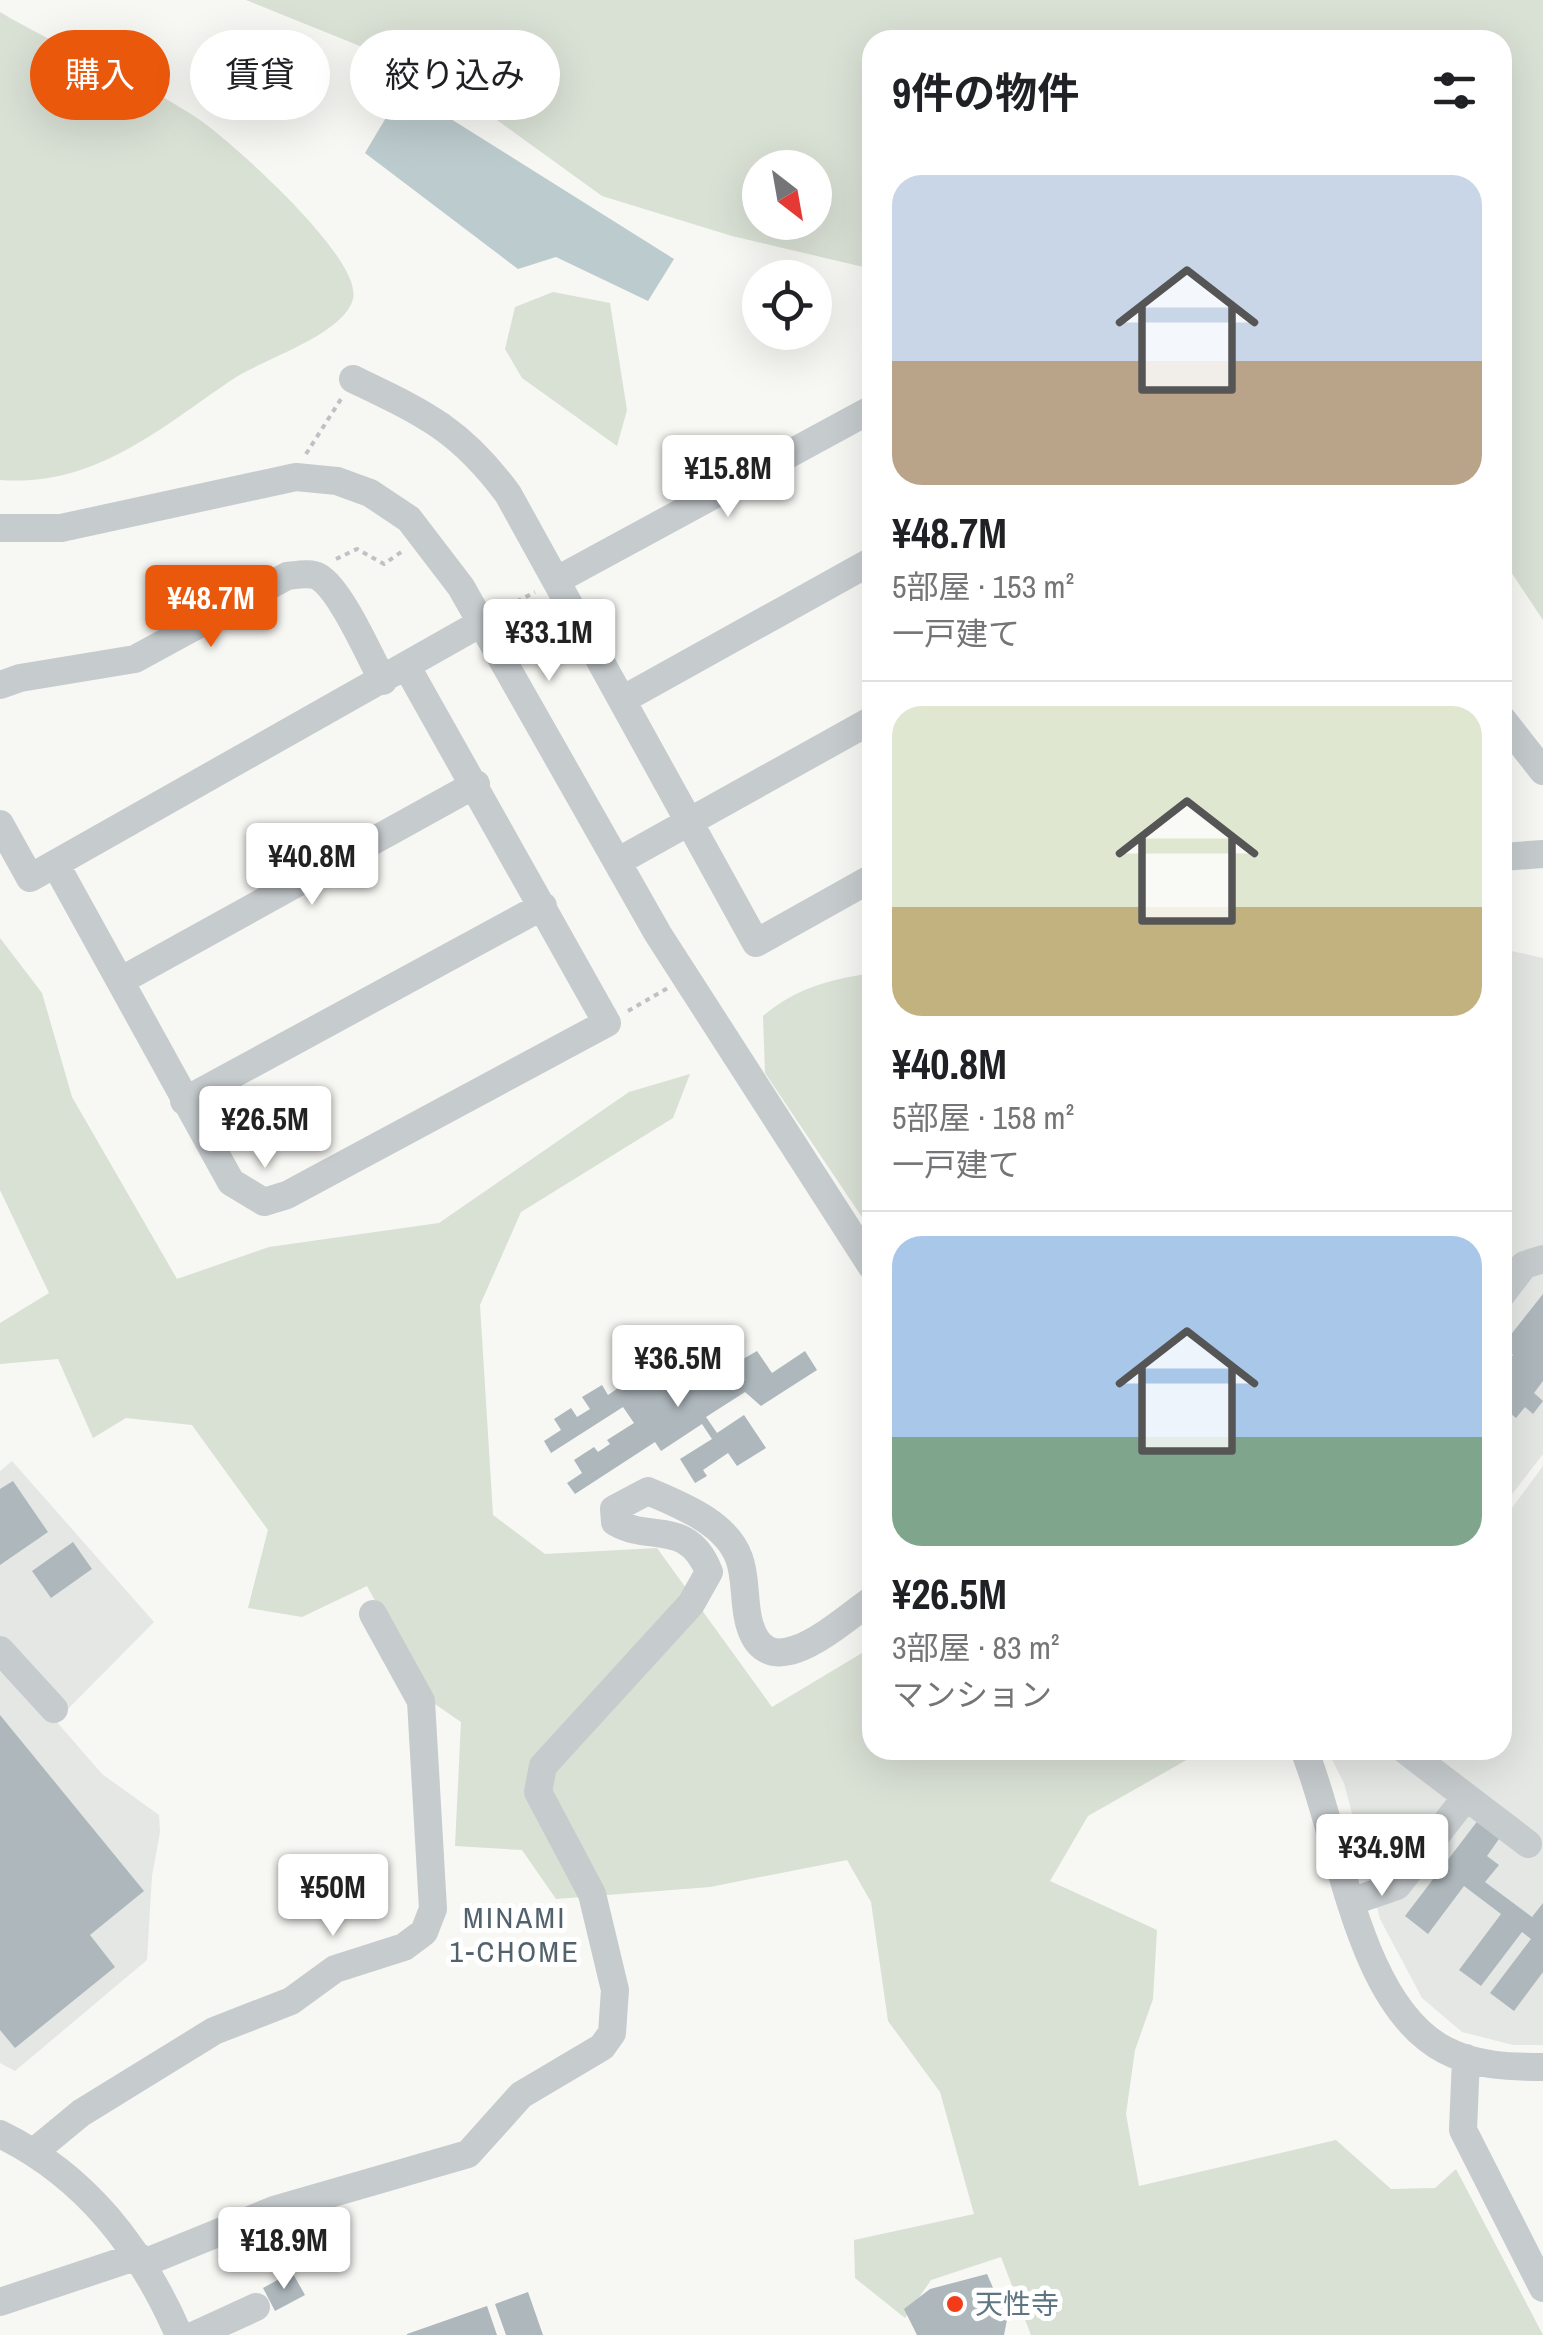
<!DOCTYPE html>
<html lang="ja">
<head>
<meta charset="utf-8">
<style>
  :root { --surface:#fff; --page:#f6f6f6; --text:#202124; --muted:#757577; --line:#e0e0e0; --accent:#ea580c }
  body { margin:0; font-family:"Archivo Narrow","Noto Sans JP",sans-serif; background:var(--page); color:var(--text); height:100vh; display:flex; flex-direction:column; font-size:38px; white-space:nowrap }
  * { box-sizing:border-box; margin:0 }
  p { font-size:32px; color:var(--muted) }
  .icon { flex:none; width:55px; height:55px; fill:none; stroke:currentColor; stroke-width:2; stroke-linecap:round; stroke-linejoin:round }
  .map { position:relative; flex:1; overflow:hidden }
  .details { position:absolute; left:862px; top:30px; width:650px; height:1730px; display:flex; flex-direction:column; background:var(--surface); border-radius:30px; box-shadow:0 10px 40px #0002 }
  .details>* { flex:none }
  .banner { position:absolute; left:30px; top:30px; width:682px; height:90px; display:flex; gap:20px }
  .needle { width:65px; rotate:149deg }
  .tools { position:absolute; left:742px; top:150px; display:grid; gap:20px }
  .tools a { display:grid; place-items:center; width:90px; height:90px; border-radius:50%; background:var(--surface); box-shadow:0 10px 40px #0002; font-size:50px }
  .price { position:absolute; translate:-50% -85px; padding:0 22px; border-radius:10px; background:#fff; color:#222; font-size:32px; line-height:65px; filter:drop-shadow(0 2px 5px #0008) }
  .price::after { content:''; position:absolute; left:50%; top:60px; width:30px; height:22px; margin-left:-15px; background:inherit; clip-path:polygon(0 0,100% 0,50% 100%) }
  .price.on { background:var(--accent); color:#fff }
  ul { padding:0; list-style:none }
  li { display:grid; align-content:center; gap:20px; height:530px; padding:0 30px }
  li+li { border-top:2px solid var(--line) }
  li span { display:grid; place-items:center; height:310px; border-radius:30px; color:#555 }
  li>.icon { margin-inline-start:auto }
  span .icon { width:180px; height:180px; fill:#fffc; stroke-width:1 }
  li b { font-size:42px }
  h2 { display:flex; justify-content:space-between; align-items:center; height:120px; padding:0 30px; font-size:42px }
  .pill { padding:0 35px; border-radius:45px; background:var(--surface); box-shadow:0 10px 40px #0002; font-size:35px; line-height:90px }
  .pill.on { background:var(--accent); color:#fff }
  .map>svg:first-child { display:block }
</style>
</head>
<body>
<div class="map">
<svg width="1543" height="2335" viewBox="0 0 1543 2335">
  <rect width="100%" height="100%" fill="#f7f7f4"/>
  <path fill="#e5e7e5" d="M1502 949 1543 958V1454L1503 1506Z
    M12 1461 154 1622 56 1721 102 1774 159 1815 160 1832 152 1876 147 1960 15 2071 0 2063V1471Z
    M1543 1466V2045H1513L1462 2032 1422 1998 1380 1919 1344 1783 1327 1750H1502L1503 1520Z"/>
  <path fill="#d9e0d4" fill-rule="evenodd" d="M246 0H1543V620L1503 560 1502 40H872V269L732 236 602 196 439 78ZM760 168H815V222H760Z
    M0 12C65 51 138 78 200 120 234 144 363 259 353 299 343 336 261 359 230 381 157 431 93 487 0 480Z
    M553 292 610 303 627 410 617 446 522 378 505 349 515 307Z
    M0 938 42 993 72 1097 177 1279 269 1247 439 1223 629 1092 690 1074 673 1118 521 1212 480 1305 493 1515 545 1554 657 1548 772 1707 872 1647V1750H1204L1088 1816 1050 1881 1157 1930 1153 1999 1135 2050 1126 2114 1139 2186 1336 2140 1391 2189 1435 2188 1456 2169 1543 2335H1031L1001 2257 931 2280 905 2318 855 2278 854 2240 974 2214 940 2092 888 2021 871 1902 847 1860 710 1887 556 1899 522 1850 455 1846 461 1722 429 1700 367 1586 302 1617 248 1608 268 1530 192 1425 126 1418 93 1438 58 1359 0 1364V1323L49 1293 0 1190Z
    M872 973V1232L765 1073 763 1016C798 987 829 980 872 973Z"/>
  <path fill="#bccbce" d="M403 89 674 259 648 301 556 257 518 269 365 153Z"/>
  <path fill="#adb7bc" d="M1543 1294V1381L1534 1393 1543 1401 1533 1414 1525 1407 1516 1418 1506 1410 1502 1414V1368L1513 1355 1502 1346Z
    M679 1333 685 1342 691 1338 706 1361 694 1369 687 1360 675 1368 689 1390 730 1364 719 1346 730 1339 743 1359 757 1351 772 1373 805 1351 817 1370 761 1406 745 1392 706 1417 717 1433 744 1415 766 1448 737 1466 728 1453 703 1470 707 1476 695 1483 680 1459 712 1439 702 1424 661 1451 655 1442 575 1494 567 1483 582 1473 574 1460 594 1447 598 1452 610 1444 607 1440 634 1423 623 1407 551 1453 544 1441 561 1430 554 1419 571 1408 577 1417 590 1409 582 1397 602 1385 608 1395 634 1377 628 1368 646 1357 651 1366 669 1355 662 1344Z
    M13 1481 48 1532 0 1565V1489Z
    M73 1542 92 1569 51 1598 32 1571Z
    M0 1715 144 1891 90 1935 115 1967 15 2048 0 2030Z
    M1479 1819 1501 1836 1487 1856 1499 1865 1485 1882 1532 1917 1543 1903V1972L1514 2011 1490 1993 1531 1939 1522 1932 1481 1986 1459 1970 1501 1914 1464 1886 1428 1934 1405 1916Z
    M292 2272 305 2295 275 2311 263 2288Z
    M987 2274 1007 2320 1004 2335H917L904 2309 930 2289Z
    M528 2292 543 2335H506L495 2304Z
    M487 2306 497 2335H407V2334Z"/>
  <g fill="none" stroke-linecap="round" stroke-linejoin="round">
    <path stroke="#bfc2c4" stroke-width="4" stroke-dasharray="5 5" stroke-linecap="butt" d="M306 454 341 399
      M336 559 357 549 384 564 404 550
      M499 611 535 592
      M628 1011 668 988"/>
    <path stroke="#c6cbce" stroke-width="28" d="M353 379C424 413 460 429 508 494L756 943 872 878
      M0 528H61L296 477 337 481 370 493 409 519 461 587 658 934 872 1267
      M557 580 872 409
      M0 685 20 678 135 659 287 576C297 575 311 572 319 577 341 590 370 657 383 681
      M622 700 872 561
      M1502 719 1543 771
      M0 824 30 878 481 623
      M1502 857 1543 854
      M617 862 872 720
      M56 865 231 1182 264 1202 287 1195 607 1023 407 667
      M120 981 476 784
      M184 1101 543 906
      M1502 1294 1524 1265 1543 1259
      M0 1650 54 1709
      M1304 1750C1340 1836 1356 2004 1445 2050 1475 2066 1510 2067 1543 2067
      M1405 1750 1528 1844
      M1353 1901 1397 1886 1466 1797
      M1466 2058 1463 2130 1543 2288
      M0 2134C86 2176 141 2248 179 2335
      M35 2151 81 2113 214 2031 291 2001 335 1969 404 1947 424 1932 433 1909 421 1701 373 1614
      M144 2263 274 2210 468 2154 521 2095 602 2047 612 2033 615 1990 592 1894 538 1792 543 1766 691 1604 709 1572C688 1518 650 1543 615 1522L614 1509 648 1491C680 1505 726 1522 739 1558 747 1579 743 1605 750 1626 770 1690 842 1620 872 1600
      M0 2302 138 2256
      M195 2335 256 2307"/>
  </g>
  <circle fill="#f43b17" stroke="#fff" stroke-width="4" cx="955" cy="2304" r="10"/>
  <g text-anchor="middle" stroke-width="10" stroke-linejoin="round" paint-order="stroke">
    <g font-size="28" fill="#5f7582" stroke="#fff" text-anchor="start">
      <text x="975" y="2314">天性寺</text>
    </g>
    <g font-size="30" letter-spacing="2.5" fill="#52626c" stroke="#fff">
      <text x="515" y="1928">MINAMI<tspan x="515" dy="34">1-CHOME</tspan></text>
    </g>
  </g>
</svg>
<div class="tools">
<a><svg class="needle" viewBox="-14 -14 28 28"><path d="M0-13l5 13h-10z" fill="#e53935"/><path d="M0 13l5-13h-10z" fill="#757577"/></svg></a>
<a><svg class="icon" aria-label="locate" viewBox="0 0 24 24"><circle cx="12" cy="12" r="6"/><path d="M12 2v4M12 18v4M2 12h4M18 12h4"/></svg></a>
</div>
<b class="price" style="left:728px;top:520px">¥15.8M</b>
<b class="price on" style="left:211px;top:650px">¥48.7M</b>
<b class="price" style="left:549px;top:684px">¥33.1M</b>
<b class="price" style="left:312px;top:908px">¥40.8M</b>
<b class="price" style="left:265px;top:1171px">¥26.5M</b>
<b class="price" style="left:678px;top:1410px">¥36.5M</b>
<b class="price" style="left:1382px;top:1899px">¥34.9M</b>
<b class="price" style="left:333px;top:1939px">¥50M</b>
<b class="price" style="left:284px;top:2292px">¥18.9M</b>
<div class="banner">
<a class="pill on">購入</a>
<a class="pill">賃貸</a>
<a class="pill">絞り込み</a>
</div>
<section class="details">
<h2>9件の物件<svg class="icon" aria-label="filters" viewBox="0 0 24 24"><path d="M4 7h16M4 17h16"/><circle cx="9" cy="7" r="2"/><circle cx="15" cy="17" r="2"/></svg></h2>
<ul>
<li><span style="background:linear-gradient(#c9d6e8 60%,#b9a48a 0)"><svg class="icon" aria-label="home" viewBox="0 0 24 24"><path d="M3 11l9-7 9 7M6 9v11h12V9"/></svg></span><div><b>¥48.7M</b><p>5部屋 · 153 m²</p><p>一戸建て</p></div></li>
<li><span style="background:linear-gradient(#dfe7d0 65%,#c2b280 0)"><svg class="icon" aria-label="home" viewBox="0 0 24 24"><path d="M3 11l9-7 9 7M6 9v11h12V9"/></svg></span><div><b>¥40.8M</b><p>5部屋 · 158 m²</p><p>一戸建て</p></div></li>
<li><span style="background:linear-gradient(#a9c7e8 65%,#7fa58c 0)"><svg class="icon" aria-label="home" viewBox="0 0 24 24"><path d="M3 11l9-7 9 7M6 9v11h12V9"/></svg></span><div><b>¥26.5M</b><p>3部屋 · 83 m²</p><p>マンション</p></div></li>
</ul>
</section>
</div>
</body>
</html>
